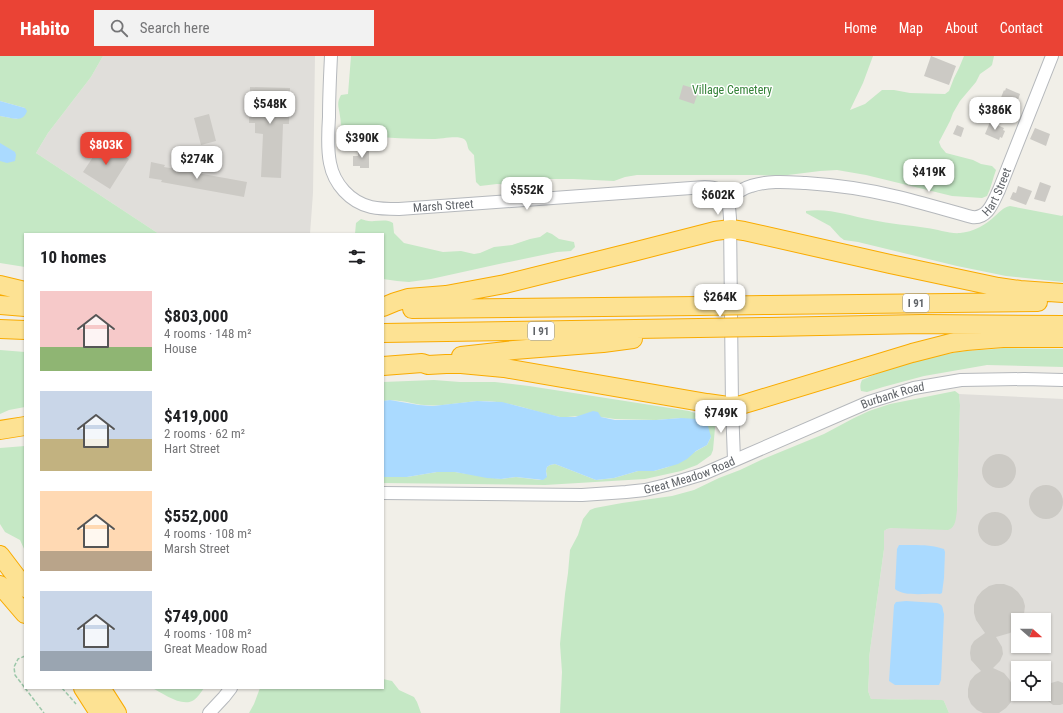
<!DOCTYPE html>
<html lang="en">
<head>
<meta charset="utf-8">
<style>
  :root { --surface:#fff; --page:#f2f2f2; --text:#202124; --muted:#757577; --accent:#ea4335 }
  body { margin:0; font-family:"Roboto Condensed",sans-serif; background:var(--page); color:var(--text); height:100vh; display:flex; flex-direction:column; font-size:15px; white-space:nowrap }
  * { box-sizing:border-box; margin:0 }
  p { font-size:13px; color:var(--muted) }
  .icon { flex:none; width:22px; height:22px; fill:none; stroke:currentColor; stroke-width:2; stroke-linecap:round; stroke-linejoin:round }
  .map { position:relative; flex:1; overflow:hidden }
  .side { position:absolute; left:24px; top:177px; width:360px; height:456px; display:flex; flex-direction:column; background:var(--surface); border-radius:0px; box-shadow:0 1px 3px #0004 }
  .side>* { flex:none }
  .needle { width:26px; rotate:111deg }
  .controls { position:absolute; left:1011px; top:557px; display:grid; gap:8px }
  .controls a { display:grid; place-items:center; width:40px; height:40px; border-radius:0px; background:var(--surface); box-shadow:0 1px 3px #0004; font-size:20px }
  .price { position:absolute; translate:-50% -34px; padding:0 9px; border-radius:8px; background:#fff; color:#222; font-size:13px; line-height:26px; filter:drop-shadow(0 1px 2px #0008) }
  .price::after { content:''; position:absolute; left:50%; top:24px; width:12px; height:9px; margin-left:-6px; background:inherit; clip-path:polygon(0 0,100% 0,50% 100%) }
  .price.current { background:var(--accent); color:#fff }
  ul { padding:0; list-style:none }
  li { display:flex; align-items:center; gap:12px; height:100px; padding:0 16px }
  li span { display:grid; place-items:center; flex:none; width:112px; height:80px; border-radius:0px; color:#555 }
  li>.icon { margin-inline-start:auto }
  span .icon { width:48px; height:48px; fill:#fffc; stroke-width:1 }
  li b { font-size:17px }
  h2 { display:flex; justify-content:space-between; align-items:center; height:48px; padding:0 16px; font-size:17px }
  header { display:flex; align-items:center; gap:24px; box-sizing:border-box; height:56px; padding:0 20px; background:var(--accent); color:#fff }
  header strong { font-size:19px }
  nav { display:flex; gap:22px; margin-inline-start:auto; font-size:14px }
  .search { width:280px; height:36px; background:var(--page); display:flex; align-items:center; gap:10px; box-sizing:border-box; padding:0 14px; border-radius:0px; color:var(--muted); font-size:15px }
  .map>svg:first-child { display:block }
</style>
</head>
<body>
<header>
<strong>Habito</strong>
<div class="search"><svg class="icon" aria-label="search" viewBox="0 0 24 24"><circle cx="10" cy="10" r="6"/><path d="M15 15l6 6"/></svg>Search here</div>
<nav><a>Home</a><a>Map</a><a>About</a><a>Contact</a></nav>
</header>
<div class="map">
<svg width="1063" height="657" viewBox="0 0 1063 657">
  <rect width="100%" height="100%" fill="#f1efe8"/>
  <path fill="#e0deda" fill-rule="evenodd" d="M103 0H315L313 137 310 178H159L36 97 48 77 91 21Z
    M959 338 1063 343V657H949L944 645 888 643 874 644 871 643 868 635 869 617V602L884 493V475L887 473 892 472 957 454 960 349ZM1018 564H1044V590H1018ZM1018 612H1044V638H1018Z"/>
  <path fill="#c5e8c5" d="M0 0H103L91 21 48 77 36 97 159 178H25V211L0 207V60L17 63 25 52 0 45Z
    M351 0H873L863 27 850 54 865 48 882 34H894L910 37 945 38 949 35 954 22 959 12 964 0H994L992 9 990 11 980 18 976 26 960 45 953 57 950 65 939 86 941 91 946 97 973 104 981 108 992 110 996 114C993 122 991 132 987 140L982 142 952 140 866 119 837 114 820 115 780 120 756 119H637L625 121 614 125 573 123H549L526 129 497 128 480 130 476 126 474 99C473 98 470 95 469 94 467 91 468 86 464 83 458 79 441 83 433 83 411 83 388 82 365 80 360 80 354 81 349 80 346 80 343 79 341 77 341 71 341 66 340 60 339 51 336 48 341 39L348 38Z
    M1010 150 1062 160 1063 159V226L1006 220 957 210 858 186 844 184 840 181 830 170 806 157V155C831 152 848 160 872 164 890 168 909 169 927 172 937 173 950 178 960 177 973 176 986 169 995 160 1001 155 1002 152 1010 150Z
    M361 163C365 164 369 166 374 165 380 165 387 163 393 167L394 177 404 187 443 196 461 195 474 198 480 197 494 191 512 189 530 183 540 181 547 176 552 178 559 183 574 186 575 191 571 195 557 196 499 208 431 223 409 226 397 225 383 223V178H355L356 167Z
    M1003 292 1063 293V311L987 309 924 320 883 331 867 336 861 335C860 331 860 328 862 324 891 311 924 302 957 296 972 294 988 294 1003 292Z
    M0 294 25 296V351L9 354 0 358Z
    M434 324 460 326H495L529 330 689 355 710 362 714 366 715 372 713 394 711 399 697 409 681 415 645 423 545 429 383 427V421H407L437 416H455L501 423 516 421 540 424 547 420 546 415 547 411 550 409 555 408 596 424 614 422 638 415H654L668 411 707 389 711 381 681 362 656 364 615 363 601 361 578 360 567 361H560C534 356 510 345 483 345 464 345 444 351 425 349 411 348 397 342 383 345V326Z
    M955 335 959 338 960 349 957 454C956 461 956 472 948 474L892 472 887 473 884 475V493L869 602V617L868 635 871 643 942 644 944 645 949 657H560L562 616 560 588 565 538 568 517 570 494 578 479 583 463 590 454 595 452 622 447 672 440 694 434 719 422 740 414 761 404 824 378 854 362 869 355 890 348Z
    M25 390V495L20 484 5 476 0 468V392Z
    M383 623 392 625 399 634 414 641 417 646 421 657H249L254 648 260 632H383Z
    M152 632H204C201 636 198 641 194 644 182 652 163 637 152 632Z"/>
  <path fill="#aadaff" d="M0 45 25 52 27 55C23 68 10 61 0 60Z
    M0 87 15 96 16 99 15 105 7 107 0 105Z
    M390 344 419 349 433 350 477 345 502 346 560 361H575L593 355 598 356 601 361 615 364H656L681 362 697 363 702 365 708 370 711 381 707 389 696 395 687 403 678 408 654 415H638L614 422 596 424 555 408 550 409 547 411 546 415 547 421 543 424 516 421 501 423 487 422 455 416H437L407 421H383V345Z
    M899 489C914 489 931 488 944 493L945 496 944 522 942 537 940 538C927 537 904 541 895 533L897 493Z
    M906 545 937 547C944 549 942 552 944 558L941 624 939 629H895L889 625 894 549 896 546Z"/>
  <path fill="#cccac5" d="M931 0 956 10 949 29 924 20Z
    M683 29 699 34 694 48 679 43Z
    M250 31 290 32 289 68H283L281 122 261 121 263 78 255 77V67H249Z
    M1006 32 1020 38 1016 50 1000 44 1004 34 1005 35Z
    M209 58 216 85 201 89 194 62Z
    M990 66 1004 72 1003 74 1005 75 1002 82 1000 81 999 84 985 78Z
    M957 69 964 72 961 81 953 78Z
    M1035 72 1050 78 1046 90 1030 83Z
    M103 86 129 103 110 133 83 116Z
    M358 93H369V112H360V110H353V100H358Z
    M151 106 165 109 164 111 247 126 244 141 161 126 162 124 149 122Z
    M1040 126 1051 130 1045 146 1034 143Z
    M1018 130 1032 135 1026 149 1010 143 1013 136 1016 137Z
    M982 415a17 17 0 1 1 34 0a17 17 0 1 1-34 0Z
    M1029 446a17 17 0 1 1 34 0a17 17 0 1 1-34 0Z
    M978 473a17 17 0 1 1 34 0a17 17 0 1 1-34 0Z
    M996 528H1004L1012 531 1018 536 1023 543 1025 550 1024 558 1022 564H1018V571L1010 577 996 581 1002 591 1003 598 1000 605 993 612 1004 617 1009 623 1013 630V638L1011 646 1006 652 999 657H983L977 654 971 648 968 641V633L970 625 975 619 981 615 971 604 970 597 971 590 974 585 985 577 976 564 974 557V549L977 541 982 535 989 530Z
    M1058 625 1063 627V648L1060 649H1053L1048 645 1045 639 1047 632 1051 627Z"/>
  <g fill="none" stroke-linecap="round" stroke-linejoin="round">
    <g stroke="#b5b8bc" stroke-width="14">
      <g id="minor">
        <path id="s1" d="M331 0C330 20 329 41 329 61 328 76 327 92 330 107 334 128 350 146 371 151 380 153 390 153 399 153L705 131C727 131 729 143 730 162L732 350 734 404"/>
        <path id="s2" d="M728 144C735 138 743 132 751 130 769 124 788 126 806 127 836 129 865 133 894 140 920 146 946 154 972 161 988 163 993 146 999 134L1052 0"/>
        <path id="s3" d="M383 437 582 439 626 436 645 434 666 429 703 418 869 346 914 332 961 324 1024 323 1063 324"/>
        <path d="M209 657 224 641 231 632"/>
      </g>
    </g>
    <g stroke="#f9ab00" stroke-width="20">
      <path id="highway" d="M0 229 25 235
        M0 249 25 251
        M769 249 1038 246
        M383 251 395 246 408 242 446 239 505 228 633 196 715 175 731 173 744 175 890 208 998 231 1020 234 1063 237
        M412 253 699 250
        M769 271 922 268 1063 269
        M0 273 25 274
        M383 277 699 272
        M461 300 514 294 603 287 633 283
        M383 310 422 307 428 309 446 308H461L504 312 707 347 728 350 741 349 912 297 951 287 966 285 1003 282H1063
        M0 374 25 370
        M0 499 25 532
        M0 529 25 558
        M83 632 99 657
        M101 632 117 657"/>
    </g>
    <path stroke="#9cc7a9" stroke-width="1.5" stroke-dasharray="4 2" stroke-linecap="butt" d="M25 600 18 603 14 611 15 619 25 632
      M25 632 44 657
      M62 632 76 648"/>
    <use href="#minor" stroke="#fff" stroke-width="12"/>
    <use href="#highway" stroke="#fde293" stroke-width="18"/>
    <g stroke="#f9ab00" stroke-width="20" stroke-linecap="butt">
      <path id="highway-bridge" d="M699 250 769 249
        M699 272 769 271"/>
    </g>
    <use href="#highway-bridge" stroke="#fde293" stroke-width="18"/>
  </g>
  <g text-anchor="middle" stroke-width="3" stroke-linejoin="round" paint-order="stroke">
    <g fill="#fff" stroke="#8f9295" stroke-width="1">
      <rect x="903" y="238" width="26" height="18" rx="3"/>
      <rect x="528" y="266" width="26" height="18" rx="3"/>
    </g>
    <g font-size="11" font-weight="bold" fill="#5f6368">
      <text x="916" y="251">I 91</text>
      <text x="541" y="279">I 91</text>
    </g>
    <g font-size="12" fill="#348238" stroke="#fff">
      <text x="732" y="38">Village Cemetery</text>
    </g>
    <g font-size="12" fill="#5f6368" stroke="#fff">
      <text dy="4" stroke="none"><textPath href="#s2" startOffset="291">Hart Street</textPath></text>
      <text dy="4" stroke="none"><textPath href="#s1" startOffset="243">Marsh Street</textPath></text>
      <text dy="4" stroke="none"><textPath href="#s3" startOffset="528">Burbank Road</textPath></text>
      <text dy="4" stroke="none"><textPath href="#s3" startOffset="309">Great Meadow Road</textPath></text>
    </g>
  </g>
</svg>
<div class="controls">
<a><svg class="needle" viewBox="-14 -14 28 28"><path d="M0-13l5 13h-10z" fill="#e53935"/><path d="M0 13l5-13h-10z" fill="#757577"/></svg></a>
<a><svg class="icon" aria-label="locate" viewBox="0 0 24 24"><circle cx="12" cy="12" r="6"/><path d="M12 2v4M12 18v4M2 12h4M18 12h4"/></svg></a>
</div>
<b class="price" style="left:270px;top:69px">$548K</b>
<b class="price" style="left:995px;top:75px">$386K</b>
<b class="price" style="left:362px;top:103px">$390K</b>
<b class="price current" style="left:106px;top:110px">$803K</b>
<b class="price" style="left:197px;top:124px">$274K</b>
<b class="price" style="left:929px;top:137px">$419K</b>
<b class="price" style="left:527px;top:155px">$552K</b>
<b class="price" style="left:718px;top:160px">$602K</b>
<b class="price" style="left:720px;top:262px">$264K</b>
<b class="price" style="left:721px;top:378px">$749K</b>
<section class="side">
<h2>10 homes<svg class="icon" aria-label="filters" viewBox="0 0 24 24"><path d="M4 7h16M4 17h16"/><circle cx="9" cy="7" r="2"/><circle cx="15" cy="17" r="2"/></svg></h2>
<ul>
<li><span style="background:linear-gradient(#f6c9c9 70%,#8fb573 0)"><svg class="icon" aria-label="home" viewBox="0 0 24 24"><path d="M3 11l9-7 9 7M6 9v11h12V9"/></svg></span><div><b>$803,000</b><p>4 rooms · 148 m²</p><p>House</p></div></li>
<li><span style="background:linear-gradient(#c9d6e8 60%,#c2b280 0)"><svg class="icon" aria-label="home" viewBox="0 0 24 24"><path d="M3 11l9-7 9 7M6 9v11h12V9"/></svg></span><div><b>$419,000</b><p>2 rooms · 62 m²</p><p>Hart Street</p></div></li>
<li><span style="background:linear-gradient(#ffd9b3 75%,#b9a48a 0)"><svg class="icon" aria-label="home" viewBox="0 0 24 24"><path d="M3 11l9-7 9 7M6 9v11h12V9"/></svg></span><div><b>$552,000</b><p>4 rooms · 108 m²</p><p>Marsh Street</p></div></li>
<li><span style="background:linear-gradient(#c9d6e8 75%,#9aa5b1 0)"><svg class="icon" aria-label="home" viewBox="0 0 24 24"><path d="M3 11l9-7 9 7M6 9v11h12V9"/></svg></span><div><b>$749,000</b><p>4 rooms · 108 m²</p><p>Great Meadow Road</p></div></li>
</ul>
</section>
</div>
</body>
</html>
